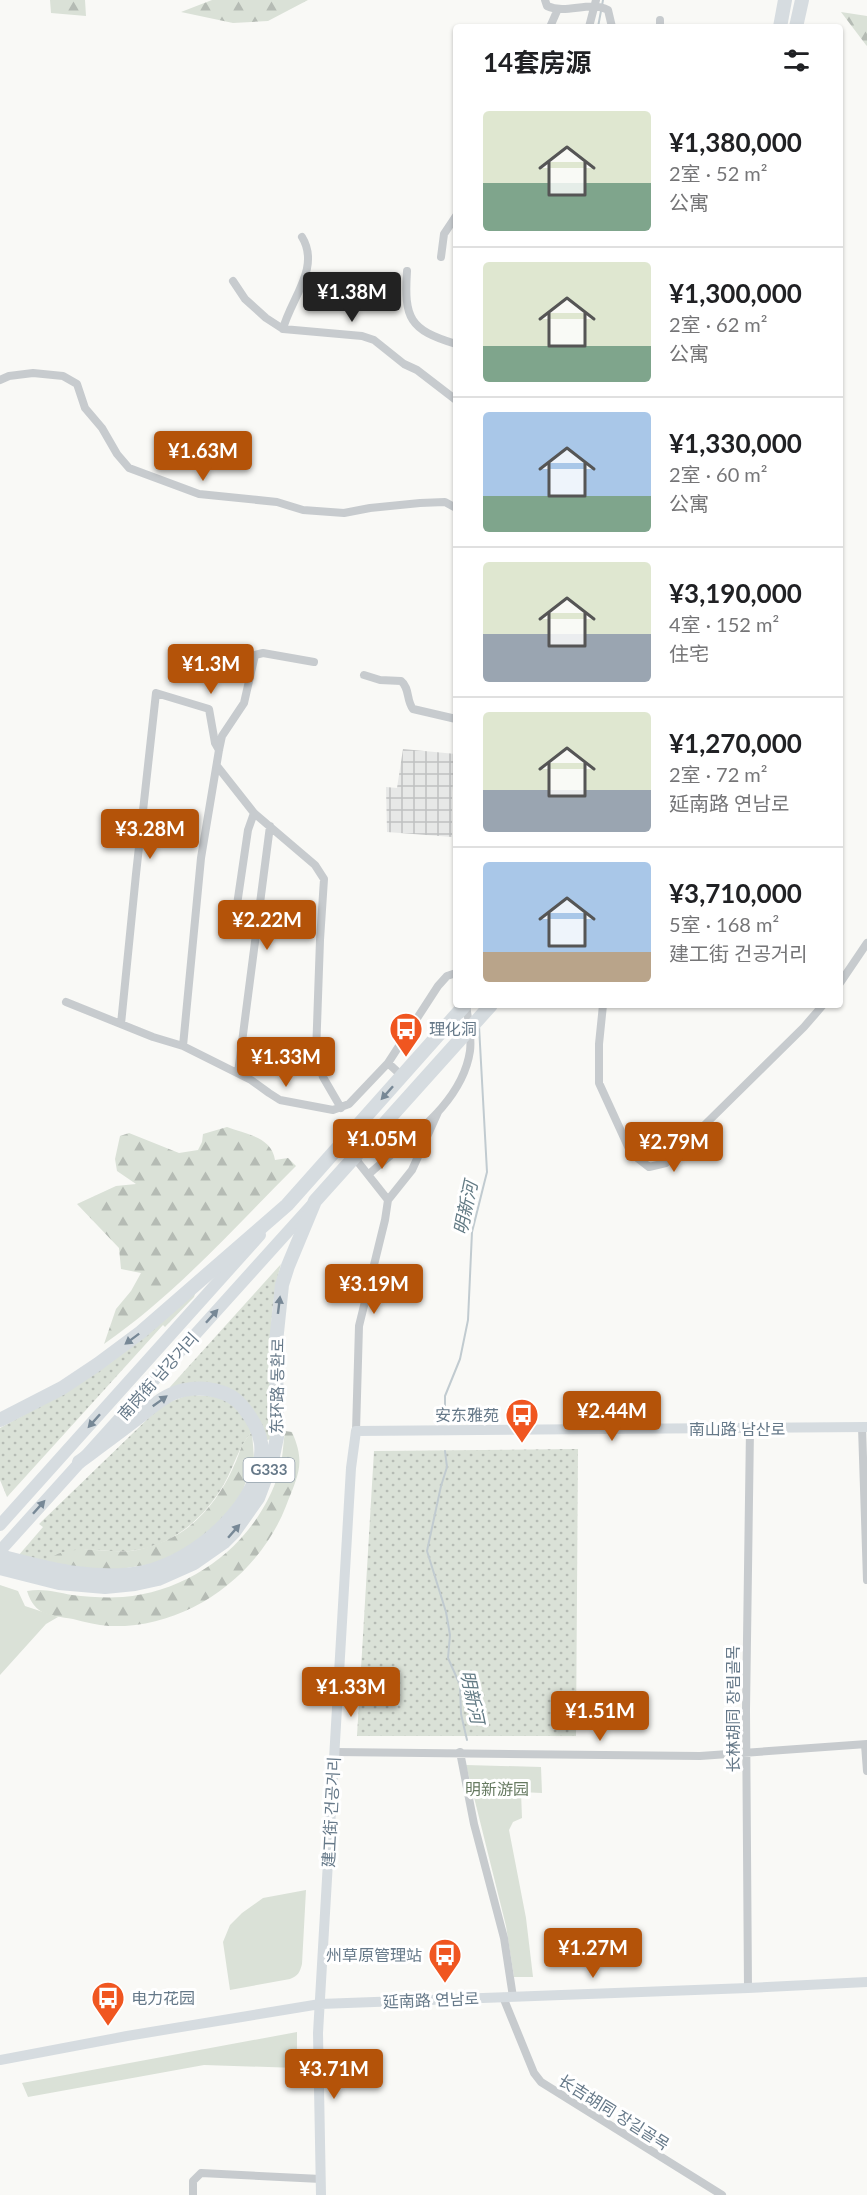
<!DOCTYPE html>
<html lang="zh">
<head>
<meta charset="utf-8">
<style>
  :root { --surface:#fff; --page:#f2f2f2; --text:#202124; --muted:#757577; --line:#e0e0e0; --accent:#b45309 }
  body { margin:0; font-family:Lato,"Noto Sans SC","Noto Sans KR",sans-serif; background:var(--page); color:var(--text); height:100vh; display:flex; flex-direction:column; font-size:22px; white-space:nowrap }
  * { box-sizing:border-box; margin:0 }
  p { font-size:20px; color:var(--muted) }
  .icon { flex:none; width:33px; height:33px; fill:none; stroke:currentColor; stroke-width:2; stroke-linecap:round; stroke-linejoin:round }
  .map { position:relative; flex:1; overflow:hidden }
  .sheet { position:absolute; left:453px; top:24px; width:390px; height:984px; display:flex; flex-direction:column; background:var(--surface); border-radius:6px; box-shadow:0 2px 4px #0004 }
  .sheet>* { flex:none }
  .price { position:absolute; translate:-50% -51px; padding:0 14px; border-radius:6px; background:var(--accent); color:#fff; font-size:20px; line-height:39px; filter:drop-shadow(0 2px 3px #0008) }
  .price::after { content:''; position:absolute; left:50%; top:36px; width:18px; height:14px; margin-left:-9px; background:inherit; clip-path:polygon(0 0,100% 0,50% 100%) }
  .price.on { background:#222; color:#fff }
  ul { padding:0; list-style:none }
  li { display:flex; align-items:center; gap:18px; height:150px; padding:0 30px }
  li+li { border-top:2px solid var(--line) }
  li span { display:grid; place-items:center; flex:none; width:168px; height:120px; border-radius:6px; color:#555 }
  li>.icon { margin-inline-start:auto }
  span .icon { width:72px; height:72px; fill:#fffc; stroke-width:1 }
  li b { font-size:26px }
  h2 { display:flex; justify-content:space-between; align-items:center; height:72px; padding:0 30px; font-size:26px }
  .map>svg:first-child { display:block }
</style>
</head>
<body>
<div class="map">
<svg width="867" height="2195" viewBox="0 0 867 2195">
  <defs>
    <pattern id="industrial-grid" width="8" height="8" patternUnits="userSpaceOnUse" patternTransform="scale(1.5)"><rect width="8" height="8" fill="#e7e8e7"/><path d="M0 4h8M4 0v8" fill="none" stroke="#bfc1c1"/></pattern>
    <pattern id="grass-dots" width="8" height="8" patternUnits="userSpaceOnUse" patternTransform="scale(1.5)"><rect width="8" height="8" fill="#dae1d7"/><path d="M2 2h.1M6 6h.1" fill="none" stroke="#b5bbb4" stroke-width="1.8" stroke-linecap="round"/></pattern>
    <pattern id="forest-firs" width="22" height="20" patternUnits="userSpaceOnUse" patternTransform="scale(1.5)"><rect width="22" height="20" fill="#dae1d7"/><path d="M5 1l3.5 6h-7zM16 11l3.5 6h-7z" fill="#b5bbb4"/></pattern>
  </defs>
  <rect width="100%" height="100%" fill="#f9f9f6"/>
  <path fill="url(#industrial-grid)" d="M403 749 456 754 452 792V837L387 832 386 787 397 788Z"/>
  <path fill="url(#grass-dots)" d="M281 1264C265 1320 272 1381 272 1439L267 1440 246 1403 170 1387Z
    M196 1291 194 1297 165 1327 163 1325 7 1497 0 1480V1428L73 1388 113 1361Z
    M188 1395C227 1396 233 1396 252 1432 238 1447 234 1467 224 1484 204 1519 171 1547 130 1551 115 1553 99 1549 84 1550 72 1551 61 1560 49 1562 40 1563 27 1558 18 1556L43 1527 39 1524 162 1405Z
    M578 1449 576 1736H357L374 1451Z"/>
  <path fill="url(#forest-firs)" d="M50 0H85L86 16 51 13Z
    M212 0H308L268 21 233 23 181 12Z
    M841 12 867 16V46L866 45Z
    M227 1127C246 1134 272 1137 275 1160L288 1158 296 1166C234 1228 176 1294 104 1344L116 1309 131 1291 141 1273 121 1269 119 1248 77 1204 116 1186 136 1184 117 1171 115 1159 120 1136 129 1133 179 1153 198 1150 202 1142 203 1134Z
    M285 1431 292 1432C306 1464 298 1475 286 1506 259 1576 186 1629 109 1626 97 1625 84 1622 73 1619 49 1615 35 1616 27 1591 43 1588 56 1592 72 1595 88 1597 106 1598 123 1597 194 1591 258 1541 279 1472 283 1459 283 1444 285 1431Z
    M252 1432 254 1458 243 1490 231 1509 199 1542 154 1564 106 1571 47 1563C61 1541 109 1554 131 1551 139 1550 149 1547 157 1544 193 1532 218 1501 233 1468 241 1452 239 1446 252 1432Z"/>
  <path fill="#dae1d7" d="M0 1585 18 1591 25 1606 58 1617 46 1624 0 1675Z
    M466 1765 541 1767 542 1793 521 1792 522 1818 513 1822 509 1830 526 1918 533 1977H514L506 1926Z
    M306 1890 302 1964C300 1972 298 1976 290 1979L230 1990 223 1942 230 1925 242 1913 263 1898Z
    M297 2032V2068L204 2065 28 2097 22 2083Z"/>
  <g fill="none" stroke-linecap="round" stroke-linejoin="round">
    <path stroke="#c1cbd0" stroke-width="2" d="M598 27 603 0
      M445 1413V1396L460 1359 468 1320 472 1232 487 1172 479 1026
      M445 1451 447 1467 441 1486 427 1551 446 1612 450 1635 448 1658 460 1685 461 1714 467 1740"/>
    <path stroke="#c7cbce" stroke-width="8" d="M545 0 547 6C567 15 589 0 608 10L612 27
      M550 27 557 11
      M589 27 596 0
      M660 27V20
      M441 257 444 234 456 216
      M407 271C404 318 409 330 456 344
      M233 281 245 299 266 318 283 329 362 336 374 340 404 364 417 370 456 400
      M283 329C290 300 321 268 302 237
      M0 380 9 376 33 373 63 376 77 384 85 408 102 428 117 454 129 468 199 494 277 502 303 510 344 513 370 508 420 503 445 502 456 508
      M364 675 380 680 401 681C410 688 406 700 413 709L456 719
      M217 766 254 813 315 865 324 879 320 940 316 1054 323 1077 341 1108
      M233 932 248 830 254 813
      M840 983 867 943
      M66 1002 153 1037 183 1046 251 1080 269 1093 280 1100 333 1110 349 1104 388 1063 438 986 447 976 456 973
      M603 1005 599 1044V1083L631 1153 649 1167 666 1163 804 1027 823 1005
      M121 1024 136 874 156 693 209 709 215 743 219 750
      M183 1046 201 858 219 750 222 736 244 703 255 655 263 653 314 662
      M388 1063 402 1076
      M238 1073 270 826
      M354 1157 388 1200
      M369 1174C406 1140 462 1105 470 1051 472 1036 468 1020 466 1005
      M862 1427 867 1580
      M356 1431 359 1326 385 1220 388 1200 412 1170 438 1112
      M865 1745 867 1771
      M335 1752 700 1756 867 1744
      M460 1752 474 1824 504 1938 513 1997
      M748 1988 746 1710 750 1429
      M503 1997 534 2073 541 2082 722 2195
      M193 2195V2181L201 2173 321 2179"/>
    <path stroke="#d6dce0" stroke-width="10" d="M0 2060 127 2036 320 2004 748 1988 867 1982
      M321 2195 318 2033 351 1468 356 1431 867 1427"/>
    <path stroke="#d6dce0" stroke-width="12" d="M0 1525 260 1235
      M0 1551 311 1206"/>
    <path stroke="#d6dce0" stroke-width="14" d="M780 27 785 0
      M796 27 802 0
      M0 1420 62 1388 98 1364 141 1332 287 1205 465 1005
      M0 1556C47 1568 95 1582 144 1572 195 1562 267 1500 261 1443 259 1429 251 1417 243 1407 230 1390 204 1386 184 1390 164 1394 150 1409 134 1421 116 1435 98 1448 79 1462
      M0 1568 59 1583 105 1587 135 1584 158 1579 194 1563 224 1542 234 1532 258 1498 272 1461 277 1437 276 1342 282 1285 288 1266 315 1201 491 1005"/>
  </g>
  <defs><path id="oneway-solid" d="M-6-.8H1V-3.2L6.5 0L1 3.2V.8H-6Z" transform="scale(1.5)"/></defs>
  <g fill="#778896">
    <use href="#oneway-solid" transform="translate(387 1093) rotate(132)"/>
    <use href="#oneway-solid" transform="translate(279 1305) rotate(-83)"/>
    <use href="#oneway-solid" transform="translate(212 1316) rotate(-48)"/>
    <use href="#oneway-solid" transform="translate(132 1339) rotate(143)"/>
    <use href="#oneway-solid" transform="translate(160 1401) rotate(-36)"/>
    <use href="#oneway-solid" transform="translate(94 1421) rotate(132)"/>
    <use href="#oneway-solid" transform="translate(39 1507) rotate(-48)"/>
    <use href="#oneway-solid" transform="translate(234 1531) rotate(-49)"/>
  </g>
  <defs>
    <g id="bus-pin" transform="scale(1.725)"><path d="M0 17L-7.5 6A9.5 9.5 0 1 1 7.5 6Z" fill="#f05620" stroke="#fff"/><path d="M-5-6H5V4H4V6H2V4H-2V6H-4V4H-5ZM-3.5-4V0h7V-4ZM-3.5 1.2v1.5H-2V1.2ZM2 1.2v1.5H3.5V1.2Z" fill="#fff"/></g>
  </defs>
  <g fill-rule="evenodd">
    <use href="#bus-pin" x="406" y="1029"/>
    <use href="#bus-pin" x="522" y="1415"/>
    <use href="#bus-pin" x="445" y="1955"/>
    <use href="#bus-pin" x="108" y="1998"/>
  </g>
  <g text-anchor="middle" stroke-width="6" stroke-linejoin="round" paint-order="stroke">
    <rect fill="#fff" stroke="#94a1ac" stroke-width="1.5" x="243.5" y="1458" width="51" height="24" rx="4.5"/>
    <g font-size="15" font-weight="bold" fill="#667989">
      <text x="269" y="1475">G333</text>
    </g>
    <g font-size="16" fill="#667989" stroke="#fff" text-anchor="start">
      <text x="429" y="1035">理化洞</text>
      <text x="499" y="1421" text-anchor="end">安东雅苑</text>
      <text x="422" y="1961" text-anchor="end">州草原管理站</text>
      <text x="131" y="2004">电力花园</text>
    </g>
    <g font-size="16" fill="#667989" stroke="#fff">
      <text transform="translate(158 1376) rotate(-48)" y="6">南岗街 남강거리</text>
      <text transform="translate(277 1386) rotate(-89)" y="6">东环路 동환로</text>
      <text x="737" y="1435">南山路 남산로</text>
      <text transform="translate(733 1709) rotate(-90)" y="6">长林胡同 장림골목</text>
      <text transform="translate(331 1812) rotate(-87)" y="6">建工街 건공거리</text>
      <text transform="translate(431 2000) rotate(-2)" y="6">延南路 연남로</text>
      <text transform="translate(614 2112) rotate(32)" y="6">长吉胡同 장길골목</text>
    </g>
    <g font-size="16" fill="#667a61" stroke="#fff">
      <text x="497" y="1795">明新游园</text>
    </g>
    <g font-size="18" font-style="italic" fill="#627a84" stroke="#fff">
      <text transform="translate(466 1208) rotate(-78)" y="6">明新河</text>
      <text transform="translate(472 1697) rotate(78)" y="6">明新河</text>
    </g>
  </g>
</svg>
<b class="price on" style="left:352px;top:323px">¥1.38M</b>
<b class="price" style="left:203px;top:482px">¥1.63M</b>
<b class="price" style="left:211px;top:695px">¥1.3M</b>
<b class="price" style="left:150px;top:860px">¥3.28M</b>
<b class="price" style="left:267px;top:951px">¥2.22M</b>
<b class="price" style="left:286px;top:1088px">¥1.33M</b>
<b class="price" style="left:382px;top:1170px">¥1.05M</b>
<b class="price" style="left:674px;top:1173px">¥2.79M</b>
<b class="price" style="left:374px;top:1315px">¥3.19M</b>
<b class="price" style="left:612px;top:1442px">¥2.44M</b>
<b class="price" style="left:351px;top:1718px">¥1.33M</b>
<b class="price" style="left:600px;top:1742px">¥1.51M</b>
<b class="price" style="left:593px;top:1979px">¥1.27M</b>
<b class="price" style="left:334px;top:2100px">¥3.71M</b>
<section class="sheet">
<h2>14套房源<svg class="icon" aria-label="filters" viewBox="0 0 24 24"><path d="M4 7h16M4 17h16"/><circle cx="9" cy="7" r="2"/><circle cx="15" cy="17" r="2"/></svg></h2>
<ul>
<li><span style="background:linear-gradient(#dfe7d0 60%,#7fa58c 0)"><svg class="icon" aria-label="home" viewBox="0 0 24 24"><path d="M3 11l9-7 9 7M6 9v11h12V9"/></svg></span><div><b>¥1,380,000</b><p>2室 · 52 m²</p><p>公寓</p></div></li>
<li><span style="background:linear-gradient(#dfe7d0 70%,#7fa58c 0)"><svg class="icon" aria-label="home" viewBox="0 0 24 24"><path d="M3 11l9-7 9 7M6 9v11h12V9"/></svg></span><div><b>¥1,300,000</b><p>2室 · 62 m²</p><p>公寓</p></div></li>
<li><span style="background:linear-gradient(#a9c7e8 70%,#7fa58c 0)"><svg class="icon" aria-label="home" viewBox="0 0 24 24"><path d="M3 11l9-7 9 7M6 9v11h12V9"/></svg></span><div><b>¥1,330,000</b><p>2室 · 60 m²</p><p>公寓</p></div></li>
<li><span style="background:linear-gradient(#dfe7d0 60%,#9aa5b1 0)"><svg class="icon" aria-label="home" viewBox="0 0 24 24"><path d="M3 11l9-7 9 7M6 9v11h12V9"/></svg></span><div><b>¥3,190,000</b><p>4室 · 152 m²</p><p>住宅</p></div></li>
<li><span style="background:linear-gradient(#dfe7d0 65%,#9aa5b1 0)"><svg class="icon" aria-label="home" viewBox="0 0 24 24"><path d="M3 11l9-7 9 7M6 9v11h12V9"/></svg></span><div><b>¥1,270,000</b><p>2室 · 72 m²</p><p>延南路 연남로</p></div></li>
<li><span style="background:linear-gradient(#a9c7e8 75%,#b9a48a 0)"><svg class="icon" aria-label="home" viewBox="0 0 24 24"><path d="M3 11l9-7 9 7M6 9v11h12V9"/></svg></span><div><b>¥3,710,000</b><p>5室 · 168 m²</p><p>建工街 건공거리</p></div></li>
</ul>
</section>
</div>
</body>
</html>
